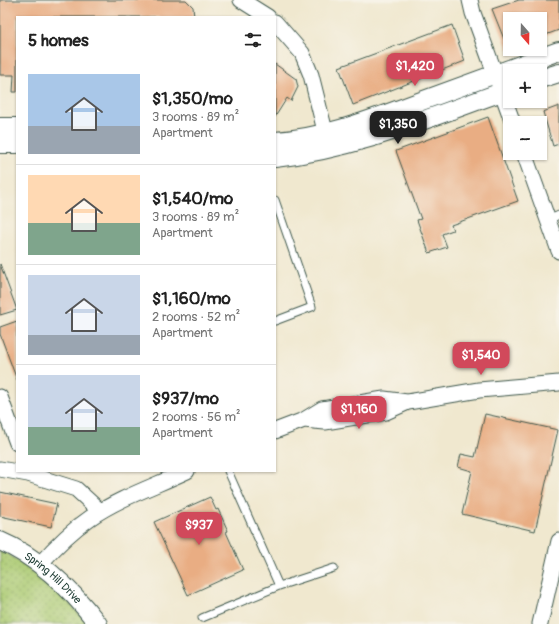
<!DOCTYPE html>
<html lang="en">
<head>
<meta charset="utf-8">
<style>
  :root { --surface:#fff; --page:#f6f6f6; --text:#222; --muted:#767676; --line:#e0e0e0; --accent:#d1495b }
  body { margin:0; font-family:Pangolin,sans-serif; background:var(--page); color:var(--text); height:100vh; display:flex; flex-direction:column; font-size:15px; white-space:nowrap }
  * { box-sizing:border-box; margin:0 }
  p { font-size:13px; color:var(--muted) }
  .icon { flex:none; width:22px; height:22px; fill:none; stroke:currentColor; stroke-width:2; stroke-linecap:round; stroke-linejoin:round }
  .map { position:relative; flex:1; overflow:hidden }
  .side { position:absolute; left:16px; top:16px; width:260px; height:456px; display:flex; flex-direction:column; background:var(--surface); border-radius:0px; box-shadow:0 1px 3px #0004 }
  .side>* { flex:none }
  .needle { width:26px; rotate:160deg }
  .controls { position:absolute; left:503px; top:12px; display:grid; gap:8px }
  .controls a { display:grid; place-items:center; width:44px; height:44px; border-radius:0px; background:var(--surface); box-shadow:0 1px 3px #0004; font-size:20px }
  .price { position:absolute; translate:-50% -34px; padding:0 9px; border-radius:8px; background:var(--accent); color:#fff; font-size:13px; line-height:26px; filter:drop-shadow(0 1px 2px #0008) }
  .price::after { content:''; position:absolute; left:50%; top:24px; width:12px; height:9px; margin-left:-6px; background:inherit; clip-path:polygon(0 0,100% 0,50% 100%) }
  .price.on { background:#222; color:#fff }
  ul { padding:0; list-style:none }
  li { display:flex; align-items:center; gap:12px; height:100px; padding:0 12px }
  li+li { border-top:1px solid var(--line) }
  li span { display:grid; place-items:center; flex:none; width:112px; height:80px; border-radius:0px; color:#555 }
  li>.icon { margin-inline-start:auto }
  span .icon { width:48px; height:48px; fill:#fffc; stroke-width:1 }
  li b { font-size:17px }
  h2 { display:flex; justify-content:space-between; align-items:center; height:48px; padding:0 12px; font-size:17px }
  .map>svg:first-child { display:block }
</style>
</head>
<body>
<div class="map">
<svg width="559" height="624" viewBox="0 0 559 624">
  <defs>
    <pattern id="park-dots" width="8" height="8" patternUnits="userSpaceOnUse"><rect width="8" height="8" fill="#accb73"/><path d="M2 2h.1M6 6h.1" fill="none" stroke="#8ba65f" stroke-width="1.8" stroke-linecap="round"/></pattern>
  </defs>
  <rect width="100%" height="100%" fill="#f7f3e8"/>
  <filter id="ink" filterUnits="userSpaceOnUse"><feTurbulence type="fractalNoise" baseFrequency=".025" numOctaves="2"/><feDisplacementMap in="SourceGraphic" scale="8" xChannelSelector="R" yChannelSelector="G"/><feConvolveMatrix kernelMatrix="1 2 1 2 8 2 1 2 1" color-interpolation-filters="sRGB"/></filter>
  <filter id="wash" filterUnits="userSpaceOnUse"><feTurbulence type="fractalNoise" baseFrequency=".012" numOctaves="4" result="noise"/><feDisplacementMap in="SourceGraphic" scale="16" xChannelSelector="R" yChannelSelector="G"/><feGaussianBlur stdDeviation="0.9" result="paint"/><feColorMatrix in="noise" values="0 0 0 0 0 0 0 0 0 0 0 0 0 0 0 0 0 1.4 0 .05"/><feComposite in="paint" operator="in"/></filter>
  <g filter="url(#wash)">
    <rect width="100%" height="100%" fill="#f0e8cf"/>
    <path fill="url(#park-dots)" stroke="#668454" d="M0 549 50 582 89 624H0Z"/>
    <g id="blocks">
      <path fill="#e9ad83" d="M0 0H186L193 7 194 17H17V92H13L14 75H0Z
        M519 0H559V30L540 37V19H510V48L508 49 492 9Z
        M452 25 465 61 353 105 339 67Z
        M275 64 296 79 298 87 291 101 287 98 275 117Z
        M559 106V144L553 146 543 112Z
        M488 117 518 201 451 225 453 230 442 234 447 247 429 253 417 220 421 219 396 151Z
        M0 264 17 310 0 315Z
        M17 321V380L0 334V327Z
        M485 414 558 430 535 531 462 514 472 471 458 467 461 454 475 457Z
        M0 492 57 504 51 527 0 516Z
        M210 497 216 510 218 509 228 531 226 532 243 570 188 595 154 522Z"/>
    </g>
  </g>
  <g filter="url(#ink)">
    <use href="#blocks" fill-opacity="0" stroke="#3e574b" stroke-width="1"/>
    <g fill="none" stroke-linecap="round" stroke-linejoin="round">
      <g stroke="#3e574b" stroke-width="9">
        <path id="service" d="M275 200 312 307 275 321
          M548 220 559 215
          M279 586 334 568
          M202 618 279 586 228 471"/>
      </g>
      <g stroke="#3e574b" stroke-width="17">
        <path id="minor" d="M241 0 268 17
          M470 0 473 13 513 123
          M275 22 302 53 311 75 328 143
          M524 153 559 251
          M0 397 17 443
          M304 420 325 422 386 412 408 402 479 390 559 383
          M275 431 304 420 322 409 384 399 407 402
          M0 469 28 474 76 489 100 511
          M40 564C55 547 71 531 90 518 119 498 155 486 187 471
          M540 624 559 541"/>
      </g>
      <g stroke="#3e574b" stroke-width="20">
        <g id="tertiary">
          <path d="M540 79 559 73"/>
          <path d="M0 127H17"/>
          <path d="M275 141C324 138 370 120 416 103 463 86 511 68 559 51"/>
          <path d="M0 144H17"/>
          <path d="M275 158C357 149 433 116 510 89"/>
          <path id="s1" d="M0 541C40 558 72 590 98 624"/>
        </g>
      </g>
      <use href="#service" stroke="#fff" stroke-width="7"/>
      <use href="#minor" stroke="#fff" stroke-width="15"/>
      <use href="#tertiary" stroke="#fff" stroke-width="18"/>
    </g>
  </g>
  <g text-anchor="middle" stroke-width="3" stroke-linejoin="round" paint-order="stroke">
    <g font-size="11" fill="#1f3d34" stroke="#f7f3e8">
      <text dy="4" stroke="none"><textPath href="#s1" startOffset="65">Spring Hill Drive</textPath></text>
    </g>
  </g>
</svg>
<div class="controls">
<a><svg class="needle" viewBox="-14 -14 28 28"><path d="M0-13l5 13h-10z" fill="#e53935"/><path d="M0 13l5-13h-10z" fill="#767676"/></svg></a>
<a>+</a>
<a>−</a>
</div>
<b class="price" style="left:415px;top:87px">$1,420</b>
<b class="price on" style="left:398px;top:145px">$1,350</b>
<b class="price" style="left:481px;top:376px">$1,540</b>
<b class="price" style="left:359px;top:430px">$1,160</b>
<b class="price" style="left:199px;top:546px">$937</b>
<section class="side">
<h2>5 homes<svg class="icon" aria-label="filters" viewBox="0 0 24 24"><path d="M4 7h16M4 17h16"/><circle cx="9" cy="7" r="2"/><circle cx="15" cy="17" r="2"/></svg></h2>
<ul>
<li><span style="background:linear-gradient(#a9c7e8 65%,#9aa5b1 0)"><svg class="icon" aria-label="home" viewBox="0 0 24 24"><path d="M3 11l9-7 9 7M6 9v11h12V9"/></svg></span><div><b>$1,350/mo</b><p>3 rooms · 89 m²</p><p>Apartment</p></div></li>
<li><span style="background:linear-gradient(#ffd9b3 60%,#7fa58c 0)"><svg class="icon" aria-label="home" viewBox="0 0 24 24"><path d="M3 11l9-7 9 7M6 9v11h12V9"/></svg></span><div><b>$1,540/mo</b><p>3 rooms · 89 m²</p><p>Apartment</p></div></li>
<li><span style="background:linear-gradient(#c9d6e8 75%,#9aa5b1 0)"><svg class="icon" aria-label="home" viewBox="0 0 24 24"><path d="M3 11l9-7 9 7M6 9v11h12V9"/></svg></span><div><b>$1,160/mo</b><p>2 rooms · 52 m²</p><p>Apartment</p></div></li>
<li><span style="background:linear-gradient(#c9d6e8 65%,#7fa58c 0)"><svg class="icon" aria-label="home" viewBox="0 0 24 24"><path d="M3 11l9-7 9 7M6 9v11h12V9"/></svg></span><div><b>$937/mo</b><p>2 rooms · 56 m²</p><p>Apartment</p></div></li>
</ul>
</section>
</div>
</body>
</html>
